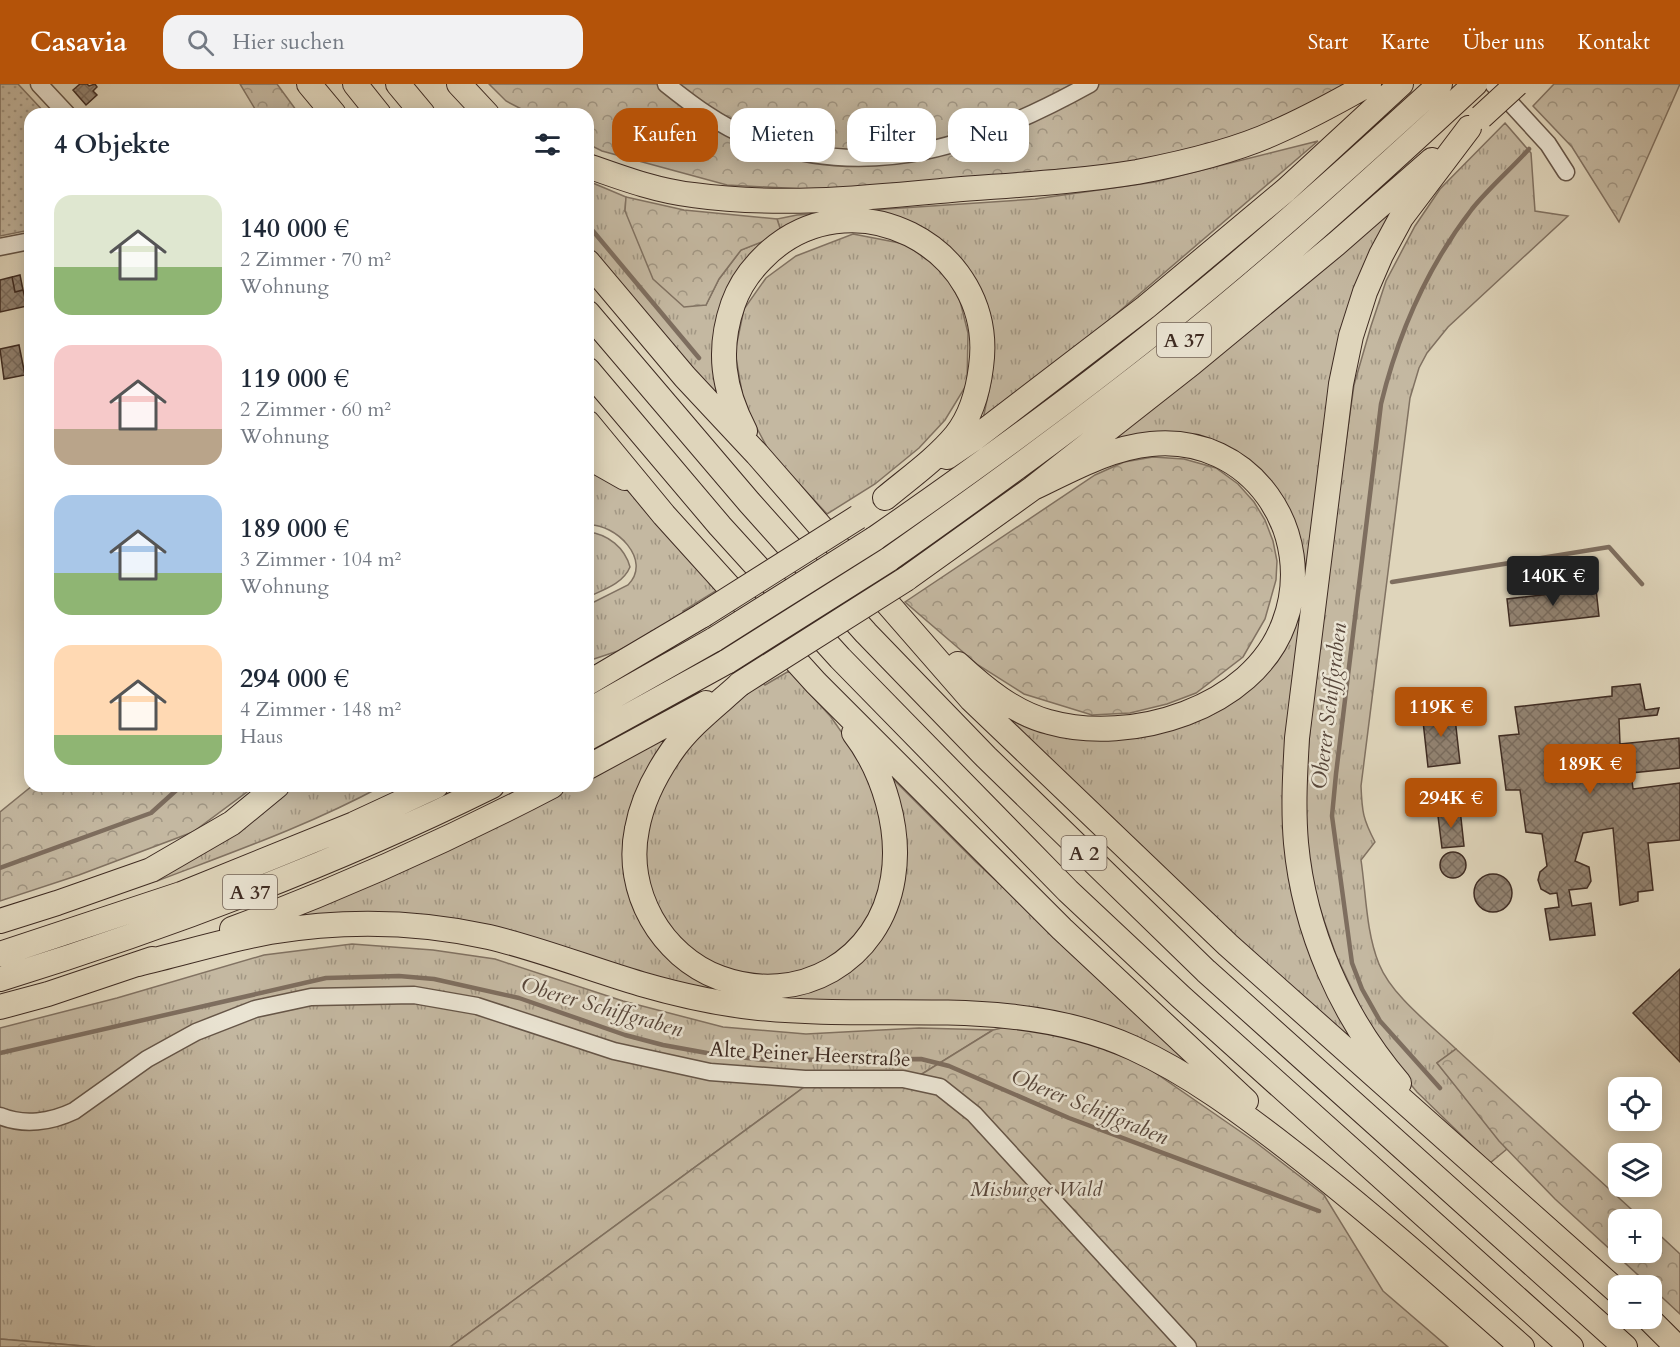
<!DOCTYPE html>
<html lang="de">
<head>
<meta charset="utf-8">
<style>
  :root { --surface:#fff; --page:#f2f2f3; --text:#1f2937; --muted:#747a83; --accent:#b45309 }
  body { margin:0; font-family:Cardo,serif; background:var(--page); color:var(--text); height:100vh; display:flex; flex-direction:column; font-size:22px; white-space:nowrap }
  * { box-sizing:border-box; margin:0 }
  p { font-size:20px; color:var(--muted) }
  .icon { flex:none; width:33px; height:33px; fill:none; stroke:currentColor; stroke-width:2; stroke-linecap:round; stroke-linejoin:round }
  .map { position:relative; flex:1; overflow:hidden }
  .drawer { position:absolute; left:24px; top:24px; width:570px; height:684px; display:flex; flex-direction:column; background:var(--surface); border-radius:18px; box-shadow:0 3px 15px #0003 }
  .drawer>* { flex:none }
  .guide { position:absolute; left:612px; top:24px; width:570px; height:54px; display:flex; gap:12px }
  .fabs { position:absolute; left:1608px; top:993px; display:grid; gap:12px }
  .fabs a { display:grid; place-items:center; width:54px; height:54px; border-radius:12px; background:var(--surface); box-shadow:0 3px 15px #0003; font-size:30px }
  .price { position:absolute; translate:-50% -51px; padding:0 14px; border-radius:6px; background:var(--accent); color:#fff; font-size:20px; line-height:39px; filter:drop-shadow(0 2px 3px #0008) }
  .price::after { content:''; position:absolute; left:50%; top:36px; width:18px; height:14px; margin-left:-9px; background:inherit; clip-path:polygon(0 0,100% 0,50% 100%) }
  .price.on { background:#222; color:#fff }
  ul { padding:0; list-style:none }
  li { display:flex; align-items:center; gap:18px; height:150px; padding:0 30px }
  li span { display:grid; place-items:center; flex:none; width:168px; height:120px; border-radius:18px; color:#555 }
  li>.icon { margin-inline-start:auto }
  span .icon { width:72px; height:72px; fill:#fffc; stroke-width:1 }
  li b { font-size:26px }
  h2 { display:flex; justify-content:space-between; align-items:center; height:72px; padding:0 30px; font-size:26px }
  .tag { padding:0 21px; border-radius:18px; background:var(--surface); box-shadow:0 3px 15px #0003; font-size:21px; line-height:54px }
  .tag.on { background:var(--accent); color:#fff }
  header { display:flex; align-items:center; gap:36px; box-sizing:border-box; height:84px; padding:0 30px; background:var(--accent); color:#fff }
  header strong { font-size:28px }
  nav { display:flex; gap:33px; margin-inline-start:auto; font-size:21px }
  .search { width:420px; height:54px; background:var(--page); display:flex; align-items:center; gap:15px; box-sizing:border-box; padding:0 21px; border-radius:18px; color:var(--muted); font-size:22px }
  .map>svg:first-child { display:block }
</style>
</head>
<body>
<header>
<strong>Casavia</strong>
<div class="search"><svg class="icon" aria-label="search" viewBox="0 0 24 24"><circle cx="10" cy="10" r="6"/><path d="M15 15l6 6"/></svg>Hier suchen</div>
<nav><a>Start</a><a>Karte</a><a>Über uns</a><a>Kontakt</a></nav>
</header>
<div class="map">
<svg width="1680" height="1263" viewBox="0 0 1680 1263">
  <defs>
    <pattern id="grass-tufts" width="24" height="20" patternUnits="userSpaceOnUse" patternTransform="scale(1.5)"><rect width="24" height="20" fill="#c4b8a1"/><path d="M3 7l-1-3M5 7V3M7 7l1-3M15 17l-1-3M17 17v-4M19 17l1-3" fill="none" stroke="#a19683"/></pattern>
    <pattern id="forest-crowns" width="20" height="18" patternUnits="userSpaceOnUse" patternTransform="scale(1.5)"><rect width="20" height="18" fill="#c4b8a1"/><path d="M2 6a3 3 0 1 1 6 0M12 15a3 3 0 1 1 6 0" fill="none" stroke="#a19683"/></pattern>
    <pattern id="park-dots" width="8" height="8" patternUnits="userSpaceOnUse" patternTransform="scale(1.5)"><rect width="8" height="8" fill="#c4b8a1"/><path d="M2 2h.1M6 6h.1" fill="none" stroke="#a19683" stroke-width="1.8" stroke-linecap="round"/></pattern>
    <pattern id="building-cross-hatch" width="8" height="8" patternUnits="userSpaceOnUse" patternTransform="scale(1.5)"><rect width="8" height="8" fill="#928372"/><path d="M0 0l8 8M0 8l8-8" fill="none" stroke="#796b5d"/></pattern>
  </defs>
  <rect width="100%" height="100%" fill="#dfd5bb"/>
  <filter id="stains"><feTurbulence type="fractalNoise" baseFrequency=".00333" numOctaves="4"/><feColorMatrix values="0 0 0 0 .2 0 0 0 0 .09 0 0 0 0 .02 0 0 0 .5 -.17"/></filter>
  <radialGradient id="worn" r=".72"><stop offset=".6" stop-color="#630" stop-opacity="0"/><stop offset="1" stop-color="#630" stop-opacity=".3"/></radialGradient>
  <path fill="url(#grass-tufts)" stroke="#817262" stroke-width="1.5" d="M1505 39 1531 69 1535 127 1568 132 1448 243 1427 269 1419 284 1410 314 1361 702C1362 728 1363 735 1375 758L1361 776C1366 809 1366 848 1379 880 1392 912 1431 941 1456 965L1437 979 1507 1065 1490 1079 1417 1008 1378 961 1336 871 1311 799 1304 711 1319 550 1354 301 1371 242 1386 197 1415 142 1440 105Z
    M1318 57 1059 279 983 335 992 292 982 218 871 132 748 181 725 328 588 169V97L626 113 625 127 706 221 719 195 741 166 782 150 777 135 797 131 1035 115 1155 98Z
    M1408 103 1369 182 1289 752 1380 991 1008 636 1010 630 1038 642 1207 630 1303 504C1305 485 1304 466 1296 448L1252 381 1104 361Z
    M853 150 905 160 944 188 960 217 968 249 967 300 945 336 919 364 875 400 827 430 769 367 744 320 735 268 744 225 766 194 796 172Z
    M588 383 618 398 637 415 719 505 683 527 685 532 618 567 588 577V521L628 501C653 476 615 439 588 441Z
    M588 448C608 450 625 464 630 483 623 500 603 506 588 513Z
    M789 587 831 633 863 679 885 736 883 810 857 855 815 884 759 895 707 880 662 838 643 782 646 744 672 683 712 634 763 599 765 601Z
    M669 652 634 733 655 854 772 910 882 847 892 694 976 778 1205 991 1167 970 860 920 715 911 553 864 264 842 531 724 573 702H588V694Z
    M292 702H382C310 741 233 768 157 797L159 792 278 716Z
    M352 860 433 866 495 875 623 917 723 943 806 950 919 944 993 946 922 990 826 987 450 1263H95L0 1255V944L117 914 264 871Z"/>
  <path fill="url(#forest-crowns)" stroke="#817262" stroke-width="1.5" d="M240 0H277L299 30H258Z
    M489 0H1351L1271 41 1203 64 1135 79 824 106 727 101 602 67 588 60V30H531L506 17Z
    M1554 0H1680L1619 138 1572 63 1533 22Z
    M626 113 684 126 777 135 782 150 741 166 719 195 706 221 684 223 653 195 625 127Z
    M1153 373 1184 375 1216 384 1238 400 1254 418 1265 436 1273 457 1277 477 1276 496 1265 535 1243 573 1196 609 1167 620 1130 629 1092 631 1024 610 978 581 905 518 1095 391 1124 378Z
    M32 702H255L193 748 79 791 0 817V728Z
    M1014 941 1125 968 1254 1057 1324 1111 1383 1207 1448 1263H450L826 987 922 990 993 946Z
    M1456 965 1642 1135 1618 1136V1168H1652V1144L1680 1170V1230L1652 1204V1202L1649 1201 1555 1115 1499 1057 1437 979Z
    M0 1255 95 1263H0Z"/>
  <path fill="url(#park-dots)" stroke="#817262" stroke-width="1.5" d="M0 0H18L46 30H30V146L0 152Z"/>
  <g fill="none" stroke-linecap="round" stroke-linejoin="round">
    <path stroke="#7e6e5f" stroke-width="4.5" d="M588 141 699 274
      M1392 498 1609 463 1642 500
      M0 784 151 729 181 702
      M0 969 326 894 399 892 434 895 519 914 625 951 663 961 707 969 765 976 921 975 949 982 1069 1034 1319 1127
      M1440 1004 1380 937 1362 905 1352 879 1332 732 1336 690 1381 320C1398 250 1428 182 1472 125 1489 104 1511 85 1529 65"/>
  </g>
  <path fill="url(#building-cross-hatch)" stroke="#3e2b22" stroke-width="1.5" d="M80 0H87L89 2 95 0 97 3 93 7 97 11 86 21 73 6Z
    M20 191 23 206 15 208 12 193Z
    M12 193 15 208 23 206 27 222 0 228V196Z
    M19 261 25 291 4 295 0 265Z
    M1596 505 1599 532 1510 542 1507 515Z
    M1640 600 1645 626 1659 624 1657 631 1619 635 1620 660 1679 654 1680 684 1631 689 1633 705 1680 699V756L1648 759 1653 806 1638 808V817L1620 821 1613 744 1583 749 1575 777 1589 783 1591 797 1587 804 1569 806 1572 822 1591 819 1595 851 1550 856 1545 825 1559 823 1557 809 1550 810 1541 805 1538 796 1540 788 1547 782 1542 750 1526 748 1520 706H1506L1499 652 1519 650 1515 623 1612 612V603Z
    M1454 625 1460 679 1428 683 1422 628Z
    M1460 725 1464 762 1442 764 1438 732 1444 731 1443 727Z
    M1440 781a13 13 0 1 1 26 0a13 13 0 1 1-26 0Z
    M1474 809a19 19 0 1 1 38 0a19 19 0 1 1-38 0Z
    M1680 885V978L1633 929Z"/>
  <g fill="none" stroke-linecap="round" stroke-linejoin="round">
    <g stroke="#665648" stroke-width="19">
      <path id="minor" d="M39 0 67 30
        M666 0C691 20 720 42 751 54 873 100 982 60 1090 0
        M1493 0 1548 60 1566 88
        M0 163 30 157
        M0 1032C24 1042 51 1038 74 1027L147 975 196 948 255 925 311 913 414 911 477 922 614 967 710 988 805 995H903L940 1003 974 1030 1188 1263"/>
    </g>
    <g stroke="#3e2b22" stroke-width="26">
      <path id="highway" d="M309 0 334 30
        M355 0 379 30
        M398 0 423 30
        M459 0 487 30
        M588 82C622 94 657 107 693 111 779 123 865 114 951 106 1013 101 1076 98 1137 88 1179 80 1237 66 1276 48 1308 34 1339 17 1369 0
        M588 178 685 293 757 370 971 615 1228 861 1618 1208
        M588 229 749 418 866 549 986 673 1206 887 1625 1263
        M588 286 720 442 840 574 1068 807 1181 913 1571 1263
        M588 339 664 431 816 599 1062 845 1246 1017
        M745 347C723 305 717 266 733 220 739 203 749 188 762 175 848 86 998 162 981 283 978 307 971 332 956 351 936 375 909 394 885 414
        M947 373 975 354 1146 223 1286 106 1401 0
        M588 375 595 377 625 394
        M874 455C972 387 1069 317 1162 242 1258 165 1349 83 1440 0
        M888 476C986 407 1082 337 1175 263 1279 180 1378 90 1475 0
        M906 495 1033 404 1192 279 1336 160 1432 76
        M958 580C984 604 1014 629 1049 638 1130 661 1253 625 1284 539 1318 449 1251 350 1151 360 1109 364 1071 386 1033 404
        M588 599 703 531
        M740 600C717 621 690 641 672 667 656 690 642 717 637 745 624 807 661 872 720 894 799 923 880 877 893 794 901 746 884 688 854 649
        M588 627 715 555
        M588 654 728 577
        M588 683 706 619
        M0 837 57 819 151 786 232 739 277 702
        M232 845C341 804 449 756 552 702
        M0 870 181 810 354 740 436 702
        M138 880C181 870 226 856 270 848 342 836 417 837 489 853 540 865 590 885 641 900 679 911 719 920 759 924 884 937 1015 910 1133 964 1190 990 1242 1029 1291 1067 1371 1129 1446 1196 1522 1263
        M0 895C168 843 334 780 492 702
        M0 923 48 910 152 875
        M1399 999C1342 933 1304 846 1296 759 1293 724 1295 689 1297 654L1341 300 1351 252 1365 208 1381 171 1401 134 1469 44
        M1648 1234 1677 1263"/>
    </g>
    <use href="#minor" stroke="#eae4d3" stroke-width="16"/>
    <use href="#highway" stroke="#dfd5bb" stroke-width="24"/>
    <g stroke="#3e2b22" stroke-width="26" stroke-linecap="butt">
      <path id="highway-bridge" d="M1481 33 1517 0
        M703 531 858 433
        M715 555 874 455
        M728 577 888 476
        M740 600 906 495"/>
    </g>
    <use href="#highway-bridge" stroke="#dfd5bb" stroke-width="24"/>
  </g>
  <g text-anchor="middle" stroke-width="5" stroke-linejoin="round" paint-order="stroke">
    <g fill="#eae4d3" stroke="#726257" stroke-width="1.5">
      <rect x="1157" y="239" width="54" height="34" rx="4.5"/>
      <rect x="1061.5" y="752" width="45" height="34" rx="4.5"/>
      <rect x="223" y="791" width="54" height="34" rx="4.5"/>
    </g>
    <g font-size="20" font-weight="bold" fill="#3e2b22">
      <text x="1184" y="263">A 37</text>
      <text x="1084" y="776">A 2</text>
      <text x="250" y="815">A 37</text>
    </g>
    <g font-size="21" fill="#3e2b22" stroke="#eae4d3">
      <text transform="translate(810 970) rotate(3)" y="7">Alte Peiner Heerstraße</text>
    </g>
    <g font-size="21" font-style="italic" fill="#59473b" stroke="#eae4d3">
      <text x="1036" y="1112">Misburger Wald</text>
    </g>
    <g font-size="22" font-style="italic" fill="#58473b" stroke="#eae4d3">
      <text transform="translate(1328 622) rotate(-83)" y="8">Oberer Schiffgraben</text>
      <text transform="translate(602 922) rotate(16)" y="8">Oberer Schiffgraben</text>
      <text transform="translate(1090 1022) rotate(22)" y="8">Oberer Schiffgraben</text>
    </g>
  </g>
  <rect width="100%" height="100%" filter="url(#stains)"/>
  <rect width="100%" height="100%" fill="url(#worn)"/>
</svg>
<div class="fabs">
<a><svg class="icon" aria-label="locate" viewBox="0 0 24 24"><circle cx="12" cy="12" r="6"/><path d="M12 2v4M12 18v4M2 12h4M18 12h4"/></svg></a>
<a><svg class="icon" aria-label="layers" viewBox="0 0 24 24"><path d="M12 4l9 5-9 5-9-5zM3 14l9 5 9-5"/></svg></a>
<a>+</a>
<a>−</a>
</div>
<b class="price on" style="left:1553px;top:523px">140K €</b>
<b class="price" style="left:1441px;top:654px">119K €</b>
<b class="price" style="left:1590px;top:711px">189K €</b>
<b class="price" style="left:1451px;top:745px">294K €</b>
<div class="guide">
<a class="tag on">Kaufen</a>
<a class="tag">Mieten</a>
<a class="tag">Filter</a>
<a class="tag">Neu</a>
</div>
<section class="drawer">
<h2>4 Objekte<svg class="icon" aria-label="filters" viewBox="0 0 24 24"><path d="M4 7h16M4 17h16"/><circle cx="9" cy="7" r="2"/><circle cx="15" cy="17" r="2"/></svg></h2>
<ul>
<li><span style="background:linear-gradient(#dfe7d0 60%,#8fb573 0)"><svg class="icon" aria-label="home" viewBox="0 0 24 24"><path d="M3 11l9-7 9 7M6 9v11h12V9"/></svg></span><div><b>140 000 €</b><p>2 Zimmer · 70 m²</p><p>Wohnung</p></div></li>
<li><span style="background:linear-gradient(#f6c9c9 70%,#b9a48a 0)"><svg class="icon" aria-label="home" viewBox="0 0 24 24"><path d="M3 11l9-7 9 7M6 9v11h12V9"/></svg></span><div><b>119 000 €</b><p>2 Zimmer · 60 m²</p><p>Wohnung</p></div></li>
<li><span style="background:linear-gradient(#a9c7e8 65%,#8fb573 0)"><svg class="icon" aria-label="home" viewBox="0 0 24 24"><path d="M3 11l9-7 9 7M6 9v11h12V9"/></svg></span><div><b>189 000 €</b><p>3 Zimmer · 104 m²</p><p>Wohnung</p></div></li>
<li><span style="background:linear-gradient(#ffd9b3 75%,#8fb573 0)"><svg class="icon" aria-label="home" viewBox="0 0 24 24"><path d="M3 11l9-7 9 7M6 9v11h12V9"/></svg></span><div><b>294 000 €</b><p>4 Zimmer · 148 m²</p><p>Haus</p></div></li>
</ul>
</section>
</div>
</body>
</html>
